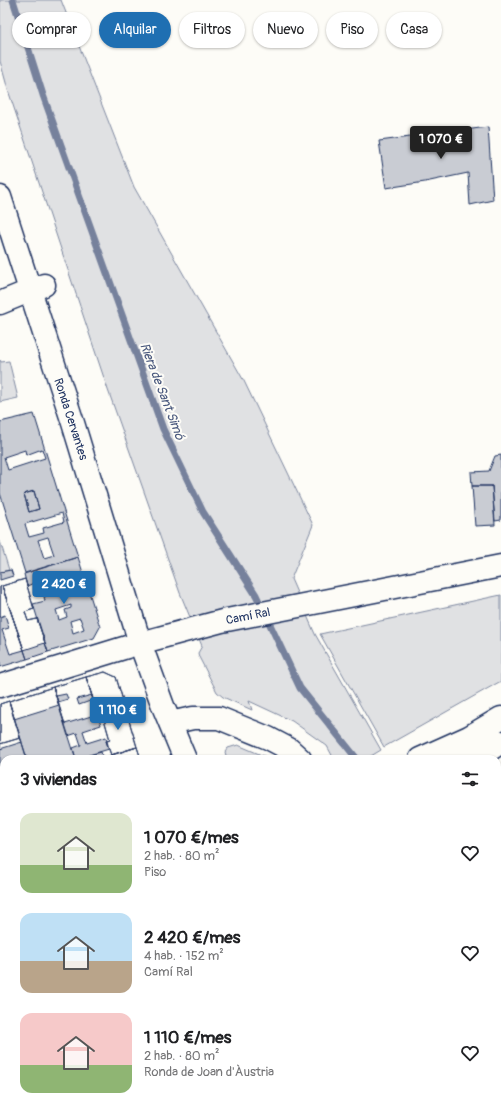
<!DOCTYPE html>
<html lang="es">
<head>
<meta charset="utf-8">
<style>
  :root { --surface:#fff; --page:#f2f2f2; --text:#202124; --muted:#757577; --accent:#1f6fb2 }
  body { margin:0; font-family:Pangolin,sans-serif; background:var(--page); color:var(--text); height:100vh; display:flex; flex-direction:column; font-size:15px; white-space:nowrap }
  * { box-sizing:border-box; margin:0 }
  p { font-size:13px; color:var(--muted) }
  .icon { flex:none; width:22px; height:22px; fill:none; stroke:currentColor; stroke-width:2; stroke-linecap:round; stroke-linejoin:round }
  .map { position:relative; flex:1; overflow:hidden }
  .sheet { position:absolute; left:0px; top:755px; width:501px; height:356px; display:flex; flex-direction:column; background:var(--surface); border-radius:12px 12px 0 0; box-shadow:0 1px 3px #0004 }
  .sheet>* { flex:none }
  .hud { position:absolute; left:12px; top:12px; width:477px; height:36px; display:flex; gap:8px }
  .price { position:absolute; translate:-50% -34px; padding:0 9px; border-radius:4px; background:var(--accent); color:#fff; font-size:13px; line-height:26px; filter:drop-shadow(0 1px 2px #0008) }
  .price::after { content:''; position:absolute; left:50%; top:24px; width:12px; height:9px; margin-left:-6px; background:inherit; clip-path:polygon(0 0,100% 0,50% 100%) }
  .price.current { background:#222; color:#fff }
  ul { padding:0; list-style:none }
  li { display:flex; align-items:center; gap:12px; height:100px; padding:0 20px }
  li span { display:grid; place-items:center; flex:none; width:112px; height:80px; border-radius:12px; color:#555 }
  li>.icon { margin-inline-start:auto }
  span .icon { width:48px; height:48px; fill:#fffc; stroke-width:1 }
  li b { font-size:17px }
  h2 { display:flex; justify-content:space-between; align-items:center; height:48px; padding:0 20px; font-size:17px }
  .tag { padding:0 14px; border-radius:18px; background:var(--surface); box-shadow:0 1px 3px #0004; font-size:14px; line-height:36px }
  .tag.current { background:var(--accent); color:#fff }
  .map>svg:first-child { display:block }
</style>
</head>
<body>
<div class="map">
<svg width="501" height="1111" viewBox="0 0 501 1111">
  <rect width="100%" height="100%" fill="#fdfcf7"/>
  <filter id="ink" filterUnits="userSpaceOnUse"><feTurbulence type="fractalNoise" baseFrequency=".025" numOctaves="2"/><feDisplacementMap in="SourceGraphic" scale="8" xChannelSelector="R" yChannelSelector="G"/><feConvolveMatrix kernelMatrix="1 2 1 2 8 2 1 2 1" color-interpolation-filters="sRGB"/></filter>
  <g filter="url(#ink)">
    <path fill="#edeeec" d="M501 786V830L497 832V788Z
      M6 1107H84L79 1111H0Z"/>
    <path fill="#e0e1e3" stroke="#7e88a0" d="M0 0H61L134 187 244 381 313 525 291 579 315 634 381 750 366 759H334L327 746 292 721 249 701 252 710 223 697 217 692 199 657 198 653 202 646 180 593 108 390 8 90 0 61Z
      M0 360 1 362 9 361 18 398 0 402Z
      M0 541 9 570 0 572Z
      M501 595V681L384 747 320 634Z
      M238 745 271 759H227L225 752 228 748Z
      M501 835V909L497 903V838Z
      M193 1107H434L428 1111H187Z"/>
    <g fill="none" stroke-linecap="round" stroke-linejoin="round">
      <path stroke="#76819c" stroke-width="7" d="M13 0 43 95 163 429 203 512 256 595 300 688 357 759
        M497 958 501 963"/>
    </g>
    <path fill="#c9ccd3" stroke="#1b2f5e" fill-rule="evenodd" d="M488 127 493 200 470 205 468 173 425 182 386 188 379 141Z
      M34 414 78 557 25 573 0 493V422ZM34 491 39 509 29 512 24 494ZM48 537 54 555 44 558 38 540Z
      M42 449 45 458 8 470 4 457 25 450 26 455Z
      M501 455V520L495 521 492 486H472L471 472 489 471 495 456Z
      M472 486H492L495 525 475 526Z
      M34 491 39 509 29 512 24 494Z
      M62 513 64 522 43 528 44 533 29 537 25 524Z
      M78 557 100 627 94 638 48 652 33 604 45 601 44 597 46 596 43 584 41 585 39 581 27 586 24 574ZM71 605V608L65 610 67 617 59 620 56 610Z
      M11 570 13 576 0 580V572Z
      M25 579 34 609 25 612 28 621 37 619 45 643 24 650 2 586Z
      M25 579 34 609 25 612 28 621 37 619 48 652 27 659 2 586Z
      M2 586 24 650 10 654 2 630 9 628 5 615 0 617V587Z
      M2 586 27 659 0 667V587Z
      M80 618 84 629 73 633 70 621Z
      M105 672 116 677 126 711 112 716 108 703 95 706 86 677Z
      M105 672 116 677 137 747 111 755 106 741 110 740 100 705 95 706 86 677Z
      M86 677 98 714 65 724 53 687Z
      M86 677 101 725 83 731 87 743 106 737 109 749 76 759 73 748 81 745 77 733 68 736 53 687Z
      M53 687 59 705 14 719 9 701Z
      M53 687 76 759H27L9 701Z
      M66 694 68 699 58 702 56 696Z
      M92 695 93 700 79 705 77 699Z
      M9 701 27 759H4V785L0 786V704Z
      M9 701 20 738 0 744V704Z
      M108 703 112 716 126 711 137 747 111 755 106 741 110 740 100 705Z
      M20 738 22 742 0 749V744Z
      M137 747 141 759H112L111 755Z
      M137 747 141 759 80 758 101 752 103 758Z
      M4 790V858L0 861V791Z
      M4 891V936L0 940V894Z"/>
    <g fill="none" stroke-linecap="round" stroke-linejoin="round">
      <g stroke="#1b2f5e" stroke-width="25">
        <path id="minor" d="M0 197 73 423 140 643 163 706 185 759
          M0 303 44 285
          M0 686 140 643 222 621 501 566
          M170 723 193 718H219L268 738 289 749 300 759
          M454 759 495 740
          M146 1111 151 1107"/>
      </g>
      <g stroke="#1b2f5e" stroke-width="25">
        <path id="major" d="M420 759 469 737 501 718
          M476 759 501 742
          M0 1038 4 1035
          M0 1073 4 1070"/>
      </g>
      <use href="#minor" stroke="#fdfcf7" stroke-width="22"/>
      <use href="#major" stroke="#fdfcf7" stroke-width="22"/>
      <g stroke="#1b2f5e" stroke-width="4.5">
        <path id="rail" d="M497 807 501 804
          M497 823 501 820
          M21 1111 27 1107
          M47 1111 52 1107"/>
      </g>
      <use href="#rail" stroke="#fdfcf7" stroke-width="3" stroke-dasharray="9" stroke-linecap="butt"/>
    </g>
  </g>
  <g text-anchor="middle" stroke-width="4" stroke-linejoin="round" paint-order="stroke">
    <g font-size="12" fill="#1b2f5e" stroke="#fdfcf7">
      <text transform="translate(71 419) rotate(72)" y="4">Ronda Cervantes</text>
      <text transform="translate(248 616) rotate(-11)" y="4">Camí Ral</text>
    </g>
    <g font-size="13" font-style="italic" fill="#49587d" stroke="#fdfcf7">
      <text transform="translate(163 391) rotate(69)" y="5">Riera de Sant Simó</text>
    </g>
  </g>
</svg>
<b class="price current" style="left:441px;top:160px">1 070 €</b>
<b class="price" style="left:64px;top:605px">2 420 €</b>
<b class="price" style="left:118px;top:731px">1 110 €</b>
<div class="hud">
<a class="tag">Comprar</a>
<a class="tag current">Alquilar</a>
<a class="tag">Filtros</a>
<a class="tag">Nuevo</a>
<a class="tag">Piso</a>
<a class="tag">Casa</a>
</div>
<section class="sheet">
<h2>3 viviendas<svg class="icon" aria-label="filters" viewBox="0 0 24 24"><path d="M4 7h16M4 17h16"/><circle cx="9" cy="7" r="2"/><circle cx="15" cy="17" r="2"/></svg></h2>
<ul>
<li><span style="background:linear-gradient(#dfe7d0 65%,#8fb573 0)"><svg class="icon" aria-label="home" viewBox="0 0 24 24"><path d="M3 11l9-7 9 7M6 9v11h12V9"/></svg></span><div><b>1 070 €/mes</b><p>2 hab. · 80 m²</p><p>Piso</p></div><svg class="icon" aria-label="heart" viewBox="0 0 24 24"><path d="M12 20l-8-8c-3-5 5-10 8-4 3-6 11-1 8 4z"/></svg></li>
<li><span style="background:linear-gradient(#bfe0f5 60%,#b9a48a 0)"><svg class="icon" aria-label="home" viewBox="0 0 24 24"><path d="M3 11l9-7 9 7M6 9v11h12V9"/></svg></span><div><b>2 420 €/mes</b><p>4 hab. · 152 m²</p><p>Camí Ral</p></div><svg class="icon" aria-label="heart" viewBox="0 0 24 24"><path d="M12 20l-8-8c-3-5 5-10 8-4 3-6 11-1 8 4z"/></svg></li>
<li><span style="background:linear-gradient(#f6c9c9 65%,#8fb573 0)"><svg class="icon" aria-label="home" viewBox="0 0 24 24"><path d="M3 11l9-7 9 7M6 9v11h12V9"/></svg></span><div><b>1 110 €/mes</b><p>2 hab. · 80 m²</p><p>Ronda de Joan d'Àustria</p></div><svg class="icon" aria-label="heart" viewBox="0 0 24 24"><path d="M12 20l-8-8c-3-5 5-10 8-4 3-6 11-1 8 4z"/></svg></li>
</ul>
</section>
</div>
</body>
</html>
